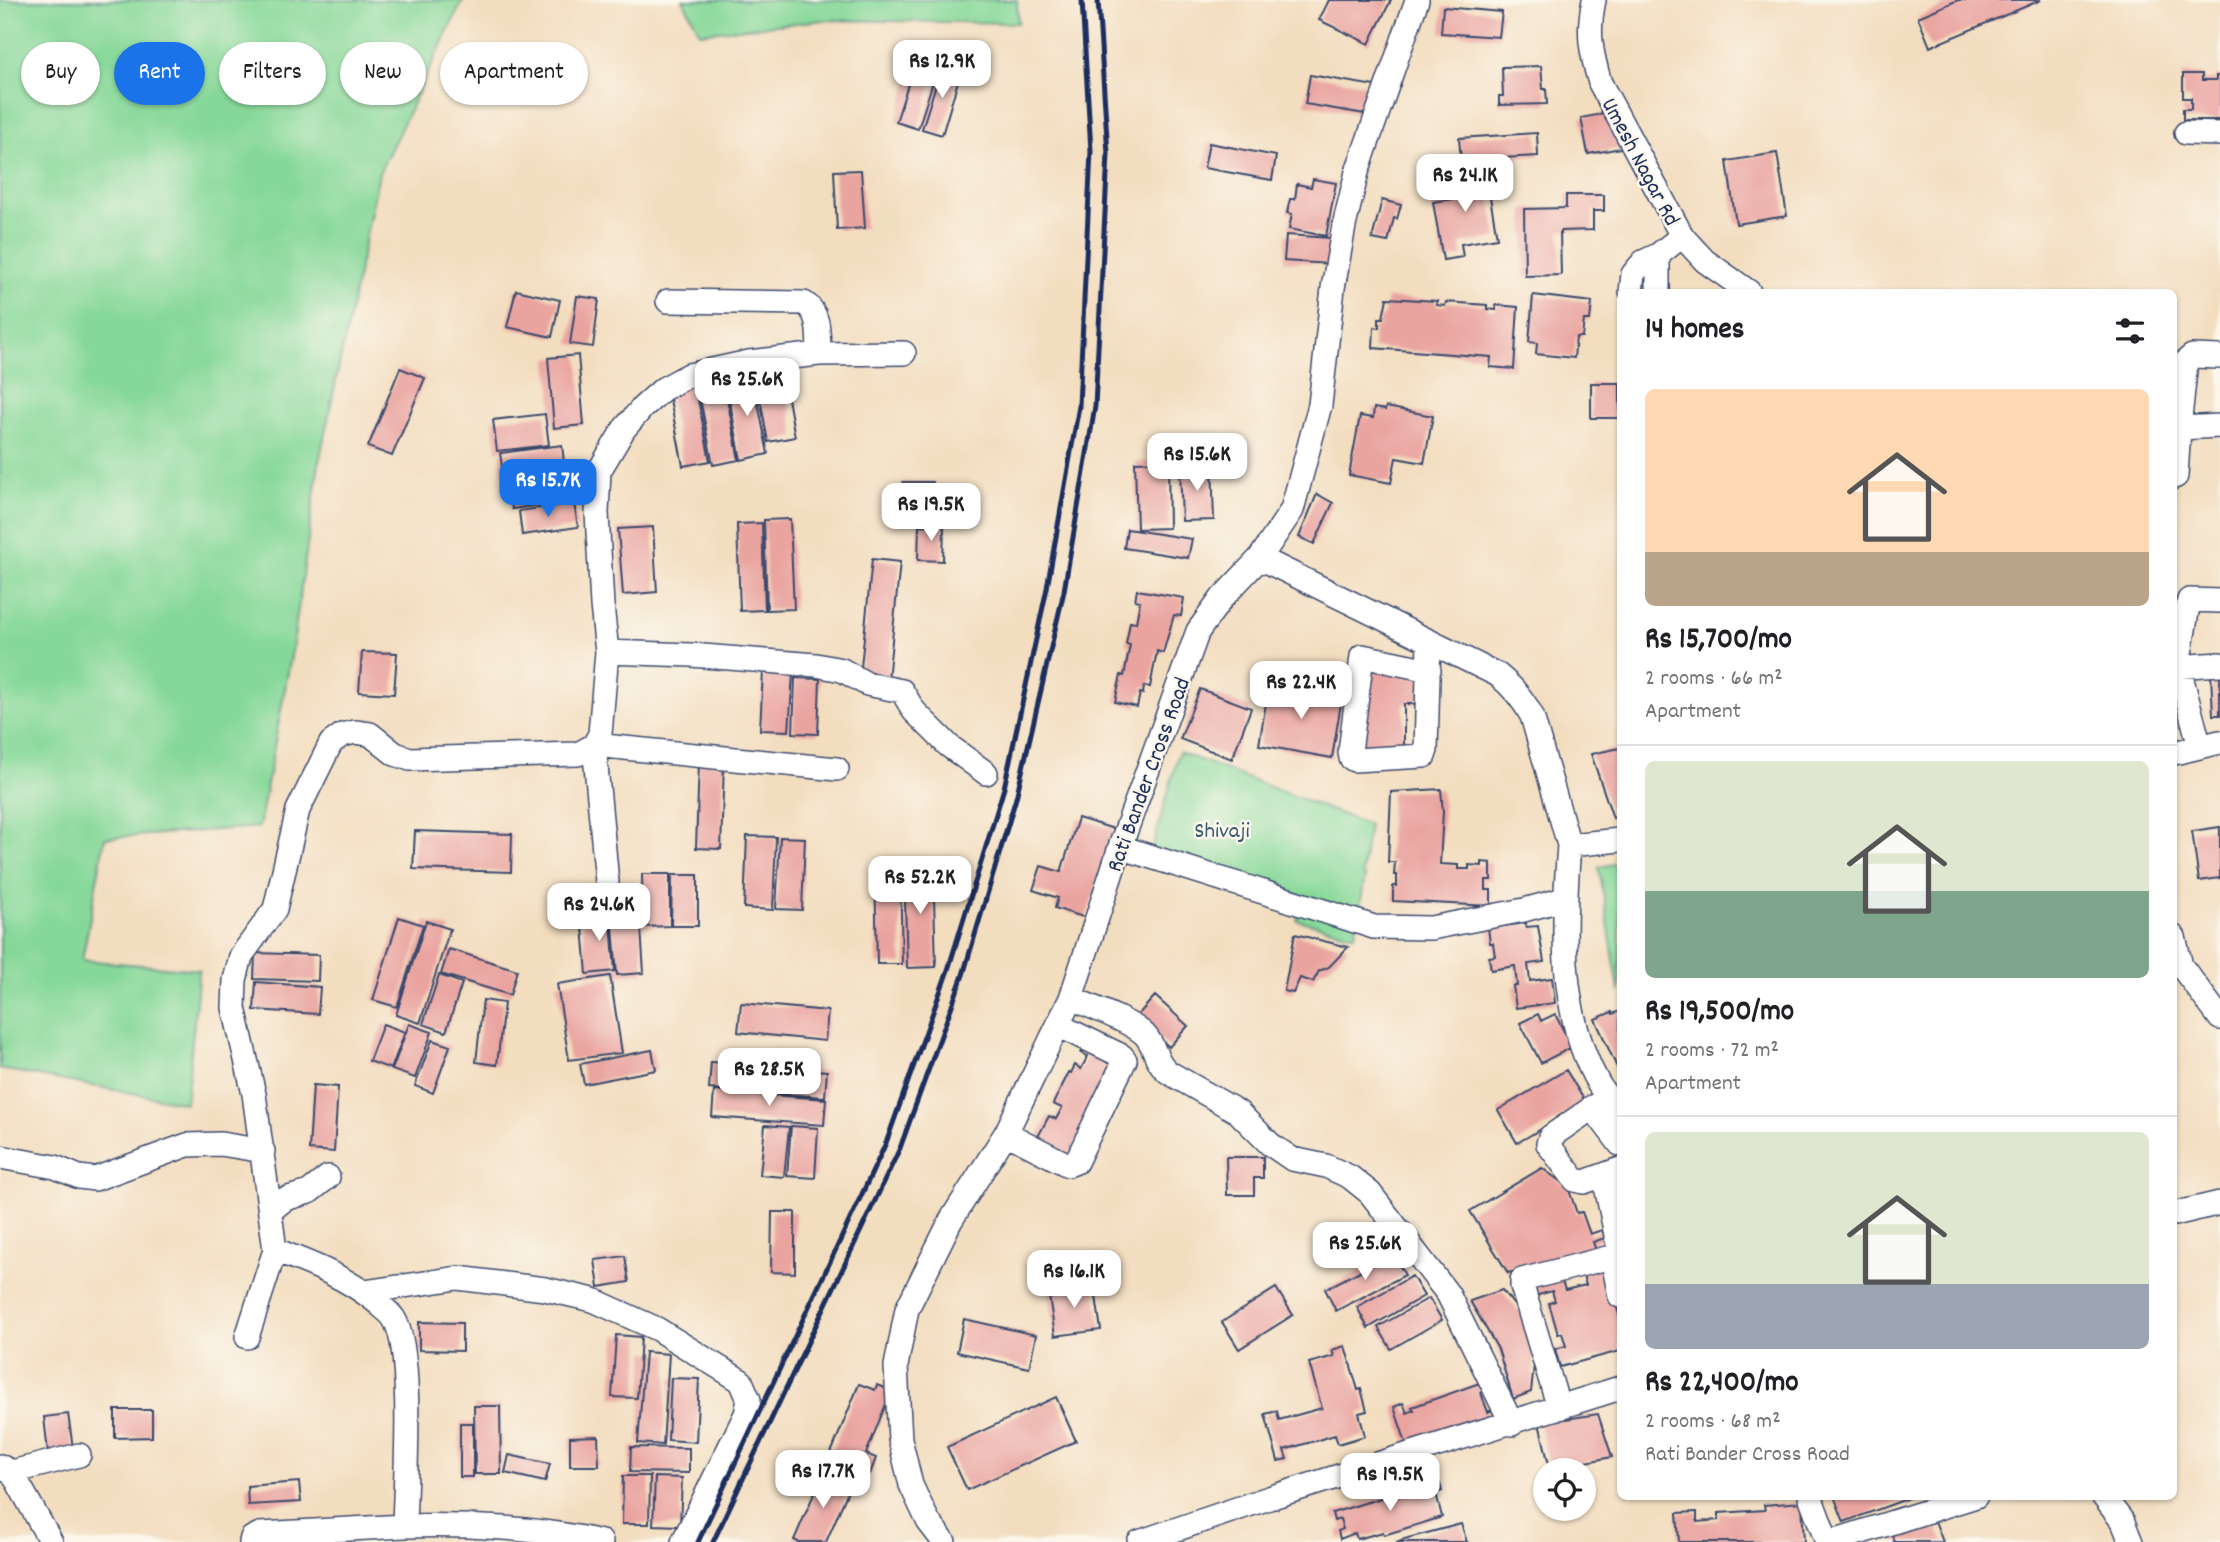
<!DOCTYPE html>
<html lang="en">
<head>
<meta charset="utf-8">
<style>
  :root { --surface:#fff; --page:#f2f2f2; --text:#202124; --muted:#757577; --line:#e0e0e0; --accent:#1a73e8 }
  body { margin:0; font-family:Dekko,sans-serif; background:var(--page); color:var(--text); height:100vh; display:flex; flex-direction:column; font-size:26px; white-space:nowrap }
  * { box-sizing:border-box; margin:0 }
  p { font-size:23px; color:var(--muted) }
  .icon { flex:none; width:38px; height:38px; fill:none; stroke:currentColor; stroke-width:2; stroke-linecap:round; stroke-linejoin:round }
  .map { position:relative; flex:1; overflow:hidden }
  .drawer { position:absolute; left:1617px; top:289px; width:560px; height:1211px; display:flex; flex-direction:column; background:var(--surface); border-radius:10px; box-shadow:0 2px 5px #0004 }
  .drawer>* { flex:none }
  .guide { position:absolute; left:21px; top:42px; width:665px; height:63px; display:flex; gap:14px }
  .buttons { position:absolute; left:1533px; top:1458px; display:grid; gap:14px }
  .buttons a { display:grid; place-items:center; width:63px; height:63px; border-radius:50%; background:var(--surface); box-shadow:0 2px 5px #0004; font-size:35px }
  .price { position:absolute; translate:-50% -60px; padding:0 16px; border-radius:14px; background:#fff; color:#222; font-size:23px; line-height:46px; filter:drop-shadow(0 2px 4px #0008) }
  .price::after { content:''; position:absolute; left:50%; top:42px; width:21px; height:16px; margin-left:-10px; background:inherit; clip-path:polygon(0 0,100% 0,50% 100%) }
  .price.active { background:var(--accent); color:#fff }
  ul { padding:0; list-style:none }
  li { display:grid; align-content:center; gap:14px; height:371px; padding:0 28px }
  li+li { border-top:2px solid var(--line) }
  li span { display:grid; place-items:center; height:217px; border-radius:10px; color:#555 }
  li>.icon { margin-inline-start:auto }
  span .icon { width:126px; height:126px; fill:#fffc; stroke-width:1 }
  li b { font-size:30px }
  h2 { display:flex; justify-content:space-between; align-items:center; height:84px; padding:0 28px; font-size:30px }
  .pill { padding:0 24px; border-radius:32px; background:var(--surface); box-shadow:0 2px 5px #0004; font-size:24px; line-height:63px }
  .pill.active { background:var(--accent); color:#fff }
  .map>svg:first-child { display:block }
</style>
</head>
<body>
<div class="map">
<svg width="2220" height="1542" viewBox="0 0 2220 1542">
  <rect width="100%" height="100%" fill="#fbf7ec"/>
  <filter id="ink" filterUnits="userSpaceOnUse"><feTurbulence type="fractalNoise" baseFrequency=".0143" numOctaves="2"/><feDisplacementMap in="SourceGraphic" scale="14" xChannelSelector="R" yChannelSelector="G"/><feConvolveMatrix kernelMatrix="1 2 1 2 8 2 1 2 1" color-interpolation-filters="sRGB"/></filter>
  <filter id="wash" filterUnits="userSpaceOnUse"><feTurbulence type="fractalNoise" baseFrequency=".00686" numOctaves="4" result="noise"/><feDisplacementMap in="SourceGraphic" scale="28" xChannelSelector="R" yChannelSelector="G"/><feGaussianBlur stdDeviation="1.57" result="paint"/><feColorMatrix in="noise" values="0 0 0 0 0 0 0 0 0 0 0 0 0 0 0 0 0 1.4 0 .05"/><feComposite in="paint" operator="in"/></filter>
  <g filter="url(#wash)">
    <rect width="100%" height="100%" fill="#f3ddbf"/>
    <path fill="#86d899" stroke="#50847c" stroke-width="2" d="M0 0H463L379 173 319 462 292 651 259 827 105 838 82 960 199 970 186 1103 0 1069Z
      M683 0H1017L1018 23 824 20 700 33Z
      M1179 752 1369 825 1362 874 1365 876 1355 935 1297 920 1298 913 1148 864Z
      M1620 863V990L1619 991 1599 867Z"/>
    <g id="blocks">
      <path fill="#eaa4a0" d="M1329 0H1391L1369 44 1319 20Z
        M1958 0H2041L1930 47 1918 17Z
        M1443 7 1502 12 1499 37 1441 33Z
        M917 56 939 63 918 129 896 122Z
        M942 65 961 71 942 135 922 129Z
        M1541 66 1543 89H1546L1547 104 1499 105V96H1503L1502 67Z
        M2183 74H2202V80H2216V76H2220V120H2183V109H2191V98H2183Z
        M1310 75 1375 86 1371 115 1305 104Z
        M1613 112 1621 148 1588 154 1581 118Z
        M1537 133 1538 156 1461 160 1459 138Z
        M1209 143 1276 156 1272 180 1204 168Z
        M1777 153 1787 216 1736 224 1727 161Z
        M1485 168 1497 238 1461 244 1463 257 1443 260 1433 202 1454 199 1450 174Z
        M861 170 865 228 837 230 834 171Z
        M1313 179 1336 183 1326 236 1289 229 1292 214 1287 213 1290 199H1295L1297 184 1311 187Z
        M1566 195H1604V211H1593V230L1560 231 1561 275 1525 276 1524 209 1566 208Z
        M1382 200 1401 205 1397 219 1394 218 1388 242 1372 239Z
        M1286 235 1331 238 1330 264 1284 261Z
        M516 290 560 300 552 337 507 327Z
        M1533 295 1592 302 1590 320H1584L1582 337H1576L1574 358 1536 354 1537 343 1529 342Z
        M577 296 599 299 593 347 570 344Z
        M1387 298 1437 301 1436 305 1445 306 1446 302 1487 305V309L1496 310V305L1518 307 1514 369 1490 367 1491 357 1373 348 1374 327 1379 328V318H1383Z
        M578 355 584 425 554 428 548 358Z
        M400 368 425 378 392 456 368 447Z
        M783 371 795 437 768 442 756 376Z
        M753 377 768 454 741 460 726 382Z
        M724 383 739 460 713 465 698 388Z
        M1591 383H1620V418H1591Z
        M695 384 710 461 683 466 668 389Z
        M1386 407 1433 416 1424 463 1396 458 1391 483 1349 475 1360 416 1373 418 1374 408 1385 410Z
        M545 414 549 445 497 451 493 420Z
        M562 445 565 471 504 480 500 453Z
        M1168 461 1169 528 1137 529 1135 462Z
        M1212 464 1214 520 1182 521 1180 466Z
        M570 473 574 500 512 509 508 483Z
        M903 482H932V520H904Z
        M1317 494 1333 503 1314 544 1299 537Z
        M574 503 578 527 522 535 519 511Z
        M790 519 794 609 767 610 764 520Z
        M762 523 765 610 740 611 737 524Z
        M919 525 944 526 943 561 918 560Z
        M653 527 657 592 623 595 618 529Z
        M1127 529 1192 539 1188 558 1124 548Z
        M872 559 900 562 888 680 860 677Z
        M1137 590 1184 598 1181 616 1174 615 1163 653 1157 651 1150 687 1144 686 1143 694 1140 693 1137 707 1115 702 1121 675 1124 676 1130 645 1126 644 1130 622 1136 623 1140 601 1135 600Z
        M362 652 397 653 394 694 359 692Z
        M1369 661 1404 668V677H1424V704H1404V755H1360V698H1369Z
        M763 671 793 673 789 731 760 730Z
        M2220 674V715H2213L2211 675Z
        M795 678 820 679 818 734 793 733Z
        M1269 685 1342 697 1332 758 1259 745Z
        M1200 689 1251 708 1232 759 1180 739Z
        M1620 748V816L1613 818 1591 754Z
        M699 762 724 763 721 849 696 848Z
        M1441 789 1443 812 1440 864 1458 865V869H1469V865L1482 866V862L1491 863V880H1486V890H1491V906L1393 901V886H1397V875H1394L1395 862H1388L1391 792Z
        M1078 818 1114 829 1086 918 1055 908 1058 898 1033 890 1041 866 1061 872Z
        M2220 827V878L2199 881 2192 831Z
        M415 831 512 834 511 872 413 869Z
        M747 836 776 837 773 910 744 908Z
        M780 837 805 838 802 910 776 909Z
        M933 864 936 967 907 968 904 865Z
        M875 869H900L902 964H877Z
        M642 874H670V926L643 927Z
        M672 875H698V926H671Z
        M610 912 615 971 587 974 582 915Z
        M640 913 644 973 617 975 612 915Z
        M399 917 423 925 397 1007 373 1000Z
        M426 921 450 929 420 1023 396 1015Z
        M1526 923V927L1538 926 1544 962 1528 964 1530 981 1552 978 1555 1003 1516 1008 1513 986H1517L1515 966 1491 970 1489 957 1495 956 1493 943H1490L1488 928Z
        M1295 934 1348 947 1329 967 1319 971 1313 982 1300 978 1293 993 1284 991Z
        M449 949 517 970 510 995 441 974Z
        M255 953 319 955 318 981 254 979Z
        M439 975 462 983 446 1032 423 1024Z
        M610 976 622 1053 569 1060 557 984Z
        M256 982 320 987 318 1014 254 1010Z
        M1155 996 1188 1026 1169 1047 1136 1017Z
        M483 1000 504 1003 497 1065 476 1062Z
        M741 1003 828 1011 825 1041 738 1032Z
        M1620 1011V1074L1595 1019 1612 1012 1613 1014Z
        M1538 1014 1541 1021 1555 1014 1572 1047 1541 1063 1520 1023Z
        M383 1024 405 1032 391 1069 369 1061Z
        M409 1024 432 1032 415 1078 392 1070Z
        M432 1040 450 1046 433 1093 415 1086Z
        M1085 1047 1119 1057 1067 1160 1034 1144 1049 1116 1056 1119 1062 1108 1053 1104 1069 1072 1071 1073 1075 1065 1081 1069 1088 1056 1081 1053Z
        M652 1050 656 1070 584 1084 580 1064Z
        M711 1062 827 1071 825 1097 709 1089Z
        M1566 1070 1586 1103 1517 1143 1498 1110Z
        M313 1085 338 1087 334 1152 309 1150Z
        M714 1091 826 1099 824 1125 712 1117Z
        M765 1125 789 1127 784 1177 760 1175Z
        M791 1126 818 1128 815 1178 787 1176Z
        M1226 1157H1263V1178H1254V1195H1227Z
        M1542 1168 1568 1187 1577 1213 1582 1212 1590 1234 1602 1230 1605 1238 1593 1242 1596 1251 1508 1273 1470 1211Z
        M772 1212H795V1273L771 1272Z
        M1393 1254 1405 1275 1336 1311 1325 1289Z
        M625 1256 629 1282 599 1287 595 1260Z
        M1605 1263 1620 1319V1351L1560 1367 1555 1349 1566 1346 1562 1333 1558 1334 1549 1303 1555 1301 1552 1291 1535 1296 1531 1282 1560 1275 1565 1290 1586 1285 1581 1269Z
        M1412 1276 1424 1296 1368 1328 1357 1307Z
        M1094 1283 1101 1330 1055 1336 1048 1289Z
        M1276 1288 1293 1315 1239 1349 1222 1322Z
        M1502 1290 1527 1321 1535 1356 1531 1392 1513 1399 1498 1349 1470 1301Z
        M1429 1298 1442 1320 1391 1349 1378 1327Z
        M964 1319 1036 1335 1029 1368 957 1352Z
        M419 1322 462 1323V1351L419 1350Z
        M616 1335 641 1337 637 1398 612 1397Z
        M1345 1346 1358 1390 1361 1389 1367 1411 1359 1413 1365 1436 1338 1444 1335 1435 1284 1450 1287 1459 1278 1461 1265 1414 1277 1411 1279 1420 1322 1408 1309 1363 1334 1356 1332 1350Z
        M645 1352 669 1354 663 1445 638 1443Z
        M671 1378 699 1379 696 1442 668 1440Z
        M1485 1381 1488 1390 1481 1393 1488 1412 1492 1410 1496 1420 1408 1449 1394 1407 1403 1403 1407 1413 1414 1410 1412 1407Z
        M859 1384 875 1390 877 1385 895 1392 888 1399 866 1454 876 1458 870 1474 829 1458Z
        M1056 1397 1076 1441 967 1490 947 1447Z
        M474 1406H500L501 1474H475Z
        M115 1410H152V1437L115 1438Z
        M68 1414 73 1448 48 1452 44 1417Z
        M1598 1414 1612 1457 1550 1469 1539 1423Z
        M460 1423H473V1477H460Z
        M598 1436 599 1466H570V1437Z
        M631 1447 689 1448V1473L630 1472Z
        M509 1455 550 1464 545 1482 505 1473Z
        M823 1473 852 1482 826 1542H798L794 1540Z
        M623 1476H650L649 1524H622Z
        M655 1477 682 1478 680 1526 653 1525Z
        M299 1482 301 1502 248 1505 247 1486Z
        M1440 1484 1442 1491 1436 1493 1442 1517 1384 1535 1383 1532 1357 1539 1355 1533 1340 1539 1338 1531 1343 1529 1340 1519 1334 1521 1332 1513 1394 1494 1395 1496Z
        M1834 1496H1912V1497L1844 1522Z
        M1802 1502 1804 1542H1679L1677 1513 1697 1512V1522L1719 1520V1513L1765 1510 1764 1505Z
        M1935 1521 1943 1542H1894L1892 1535Z
        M1461 1524 1467 1542H1396L1408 1538Z"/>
    </g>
  </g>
  <g filter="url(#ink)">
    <use href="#blocks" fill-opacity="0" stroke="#3b496d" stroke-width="2"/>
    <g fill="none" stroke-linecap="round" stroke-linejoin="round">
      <g stroke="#3b496d" stroke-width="26">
        <path id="minor" d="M1594 0C1587 33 1591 52 1600 83L1682 236 1705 261 1749 292
          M2186 133 2220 134
          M1658 255V292
          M1631 292 1633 274 1643 262 1658 255 1682 236
          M668 301 804 303C821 313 818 336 819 354
          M2179 428 2186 361 2192 356 2220 357
          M2174 477 2176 476 2179 428 2220 426
          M1260 558 1498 675C1513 687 1523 699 1532 716L1569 845
          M607 652 602 605 597 513 599 471 624 429 643 407 663 389 689 375 749 362 819 354 904 353
          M2174 667 2220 664
          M1429 670 1362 656 1350 752 1351 758 1354 760 1424 756 1426 750 1429 641
          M2200 747 2178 665 2189 600 2220 601
          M2174 753 2220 742
          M1620 840 1569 845C1563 924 1558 1011 1598 1083 1604 1094 1613 1104 1620 1114
          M1120 847 1374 927 1431 928 1524 910 1564 899
          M607 882 594 745 837 769
          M2174 937 2181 966 2220 1018
          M1071 998C1089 1006 1133 1022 1145 1035 1156 1047 1154 1060 1168 1072L1238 1112 1270 1144 1292 1159 1326 1166 1350 1177 1370 1193 1448 1294 1512 1424
          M1608 1097 1550 1137 1548 1144 1575 1180 1584 1182 1620 1169
          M1592 1107 1620 1144
          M1006 1133 1068 1165 1076 1162 1125 1060 1122 1056 1058 1025
          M0 1157 55 1167 79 1177 95 1179 187 1145 221 1144 263 1151
          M1620 1181 1609 1185 1607 1191 1617 1240 1620 1244
          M270 1211 285 1199 309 1192 328 1177
          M2174 1214 2220 1203
          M275 1250 254 1094 234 1008 235 980 241 956 275 909 298 810 331 743 342 735 355 732 370 734 395 754 410 759 578 754 594 745 600 734 607 652 691 655 816 665 842 670 867 684 902 691 914 711 949 746 986 773
          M364 1292 458 1278 545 1289 593 1300 657 1329 741 1381 749 1400 746 1414 683 1542
          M247 1337 275 1250C312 1264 348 1278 379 1304 384 1309 391 1313 394 1319 414 1349 405 1485 404 1526 466 1524 541 1528 601 1542
          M1559 1408 1522 1286V1280L1607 1258 1613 1262 1620 1296
          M0 1466 12 1472 51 1542
          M12 1472 79 1455
          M1810 1496 1827 1542
          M2103 1496 2123 1522 2131 1542
          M251 1542 252 1538 260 1534 404 1526
          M944 1542 928 1521 911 1485 900 1439 896 1366 907 1309 951 1220 1006 1133 1071 998 1120 847 1198 631 1222 598 1260 558 1292 510 1320 405 1333 288 1344 226 1357 172 1417 0
          M1139 1542 1269 1498 1620 1388
          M1830 1542 1976 1496"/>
      </g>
      <use href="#minor" stroke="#fff" stroke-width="23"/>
      <path stroke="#1b2f5e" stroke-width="5" d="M698 1542 886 1143 948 970 1004 788 1047 588 1079 406 1091 151 1082 0
        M713 1542 900 1148 963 975 1016 798 1064 591 1095 406 1108 154 1098 0"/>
    </g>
  </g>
  <g text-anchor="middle" stroke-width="5" stroke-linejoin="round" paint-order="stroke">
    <g font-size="23" fill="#1b2f5e" stroke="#fbf7ec">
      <text transform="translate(1642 161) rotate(62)" y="8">Umesh Nagar Rd</text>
      <text transform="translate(1147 774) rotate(-70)" y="8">Rati Bander Cross Road</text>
    </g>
    <g font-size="23" fill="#36596d" stroke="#fbf7ec">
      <text x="1222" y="837">Shivaji</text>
    </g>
  </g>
</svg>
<div class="buttons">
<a><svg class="icon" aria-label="locate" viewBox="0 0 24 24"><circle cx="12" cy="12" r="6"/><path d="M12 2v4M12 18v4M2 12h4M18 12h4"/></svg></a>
</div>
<b class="price" style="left:942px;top:100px">Rs 12.9K</b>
<b class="price" style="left:1465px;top:214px">Rs 24.1K</b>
<b class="price" style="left:747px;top:418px">Rs 25.6K</b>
<b class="price" style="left:1197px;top:493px">Rs 15.6K</b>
<b class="price active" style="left:548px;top:519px">Rs 15.7K</b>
<b class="price" style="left:931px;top:543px">Rs 19.5K</b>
<b class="price" style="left:1301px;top:721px">Rs 22.4K</b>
<b class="price" style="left:920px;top:916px">Rs 52.2K</b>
<b class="price" style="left:599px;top:943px">Rs 24.6K</b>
<b class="price" style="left:769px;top:1108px">Rs 28.5K</b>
<b class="price" style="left:1365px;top:1282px">Rs 25.6K</b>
<b class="price" style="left:1074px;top:1310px">Rs 16.1K</b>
<b class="price" style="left:823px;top:1510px">Rs 17.7K</b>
<b class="price" style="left:1390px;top:1513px">Rs 19.5K</b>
<div class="guide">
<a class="pill">Buy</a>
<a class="pill active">Rent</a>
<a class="pill">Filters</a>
<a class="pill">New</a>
<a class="pill">Apartment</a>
</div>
<section class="drawer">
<h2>14 homes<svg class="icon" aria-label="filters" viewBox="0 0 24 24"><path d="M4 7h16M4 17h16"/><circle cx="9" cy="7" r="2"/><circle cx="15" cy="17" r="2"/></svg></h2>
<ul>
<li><span style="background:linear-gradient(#ffd9b3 75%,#b9a48a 0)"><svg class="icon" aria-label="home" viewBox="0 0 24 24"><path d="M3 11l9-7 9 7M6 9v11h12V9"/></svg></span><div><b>Rs 15,700/mo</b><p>2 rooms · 66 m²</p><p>Apartment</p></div></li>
<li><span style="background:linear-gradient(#dfe7d0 60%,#7fa58c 0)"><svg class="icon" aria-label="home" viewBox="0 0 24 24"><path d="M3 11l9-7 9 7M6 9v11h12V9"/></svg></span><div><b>Rs 19,500/mo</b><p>2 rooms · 72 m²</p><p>Apartment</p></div></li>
<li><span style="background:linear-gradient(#dfe7d0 70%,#9aa5b1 0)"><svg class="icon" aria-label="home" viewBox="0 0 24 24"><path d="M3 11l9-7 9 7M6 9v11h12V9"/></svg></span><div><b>Rs 22,400/mo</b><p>2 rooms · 68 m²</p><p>Rati Bander Cross Road</p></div></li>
</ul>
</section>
</div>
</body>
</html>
